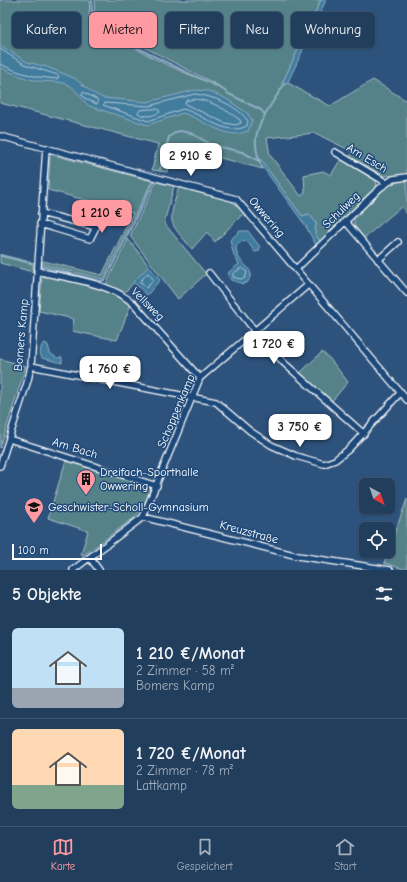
<!DOCTYPE html>
<html lang="de">
<head>
<meta charset="utf-8">
<style>
  :root { --surface:#223e5d; --page:#2e4966; --text:#f1f3f6; --muted:#a2aebc; --line:#3f5772; --accent:#ff9aa2 }
  body { margin:0; font-family:"Comic Neue",sans-serif; background:var(--page); color:var(--text); height:100vh; display:flex; flex-direction:column; font-size:15px; white-space:nowrap }
  * { box-sizing:border-box; margin:0 }
  p { font-size:13px; color:var(--muted) }
  .icon { flex:none; width:22px; height:22px; fill:none; stroke:currentColor; stroke-width:2; stroke-linecap:round; stroke-linejoin:round }
  .map { position:relative; height:570px; overflow:hidden }
  .sheet { display:flex; flex-direction:column; background:var(--surface); flex:1 }
  .sheet>* { flex:none }
  .hud { position:absolute; left:12px; top:12px; width:383px; height:36px; display:flex; gap:8px }
  .needle { width:26px; rotate:140deg }
  .controls { position:absolute; left:359px; top:478px; display:grid; gap:8px }
  .controls a { display:grid; place-items:center; width:36px; height:36px; border-radius:6px; background:var(--surface); box-shadow:0 1px 3px #0004,0 0 0 1px var(--line); font-size:20px }
  .scale { position:absolute; left:12px; bottom:10px; width:90px; box-sizing:border-box; padding-left:4px; border:2px solid #fff; border-top:0; font-size:11px; line-height:14px; white-space:nowrap; color:#fff; -webkit-text-stroke:3px #1f4a7a; paint-order:stroke }
  .price { position:absolute; translate:-50% -34px; padding:0 9px; border-radius:8px; background:#fff; color:#222; font-size:13px; line-height:26px; filter:drop-shadow(0 1px 2px #0008) }
  .price::after { content:''; position:absolute; left:50%; top:24px; width:12px; height:9px; margin-left:-6px; background:inherit; clip-path:polygon(0 0,100% 0,50% 100%) }
  .price.selected { background:var(--accent); color:#111 }
  ul { padding:0; list-style:none }
  li { display:flex; align-items:center; gap:12px; height:100px; padding:0 12px }
  li+li { border-top:1px solid var(--line) }
  li span { display:grid; place-items:center; flex:none; width:112px; height:80px; border-radius:6px; color:#555 }
  li>.icon { margin-inline-start:auto }
  span .icon { width:48px; height:48px; fill:#fffc; stroke-width:1 }
  li b { font-size:17px }
  h2 { display:flex; justify-content:space-between; align-items:center; height:48px; padding:0 12px; font-size:17px }
  .tag { padding:0 14px; border-radius:6px; background:var(--surface); box-shadow:0 1px 3px #0004,0 0 0 1px var(--line); font-size:14px; line-height:36px }
  .tag.selected { background:var(--accent); color:#111 }
  .menu { display:flex; justify-content:space-around; align-items:center; height:56px; border-top:1px solid var(--line); background:var(--surface); font-size:11px; color:var(--muted) }
  .menu a { display:grid; justify-items:center; gap:2px }
  .menu .selected { color:var(--accent) }
  .map>svg:first-child { display:block }
</style>
</head>
<body>
<div class="map">
<svg width="407" height="570" viewBox="0 0 407 570">
  <rect width="100%" height="100%" fill="#2d527c"/>
  <filter id="ink" filterUnits="userSpaceOnUse"><feTurbulence type="fractalNoise" baseFrequency=".025" numOctaves="2"/><feDisplacementMap in="SourceGraphic" scale="8" xChannelSelector="R" yChannelSelector="G"/><feConvolveMatrix kernelMatrix="1 2 1 2 8 2 1 2 1" color-interpolation-filters="sRGB"/></filter>
  <g filter="url(#ink)">
    <path fill="#558189" stroke="#aac0c4" d="M0 0H88L90 1 89 17C128 48 174 70 221 87L113 31 96 17 94 12 95 0H321L282 84 288 83 330 106 373 80 407 101V175L384 176 350 157 353 152 315 133 267 138 270 155 301 196 305 193 304 175 323 171 331 175 342 157 375 177 377 186 320 241 315 234 316 223 309 214 302 216 260 159H257L263 169 174 146 167 172 152 170 158 144 0 103Z
      M53 155 152 181 103 279 42 264 43 261 102 275 133 213 48 190 50 157Z
      M407 180V214L401 207 364 238 354 225V218C370 202 384 182 407 180Z
      M156 182 174 186 164 223 206 274 178 299 130 236Z
      M180 188 231 201 244 213 215 242 207 232 192 249C168 220 168 226 178 189Z
      M128 239 149 266 125 292 106 284Z
      M0 256 33 264V272L0 263Z
      M46 274 111 292 131 304 117 340 72 331 74 319 39 311 42 278Z
      M322 352 330 359 348 382 331 402 299 374Z
      M0 359 26 366 0 448Z
      M66 460 152 488 142 509 131 521V520L84 555 81 554 88 531 48 518Z
      M407 499V570L384 563Z"/>
    <path fill="#427b9d" stroke="#8eb0c4" d="M321 0H326L287 84H282Z
      M0 45 27 62 47 67 74 78 93 93 103 98 147 102 195 90 208 91 225 98 247 113 252 120 248 132 246 131C230 142 200 118 183 113L148 125 89 106C81 100 76 87 67 84 58 81 48 82 39 81 25 79 12 73 0 67Z
      M260 159 302 216 309 214 316 223 315 234 320 241 316 245 305 225 259 162Z
      M240 231H248L260 247 259 251 255 252 247 241 240 242 236 247C236 262 248 263 251 274L248 282 243 284 231 280 228 276 229 272 239 264 234 255 230 240Z
      M149 266 160 280 147 295 133 282Z
      M45 343 48 345 50 353 57 358 62 357V363L42 358C39 353 40 345 45 343Z"/>
    <g fill="none" stroke-linecap="round" stroke-linejoin="round">
      <path stroke="#b3cad8" stroke-width="1" d="M0 49 26 65 58 75 59 77 57 79 38 77 19 72 0 64
        M83 92 98 100V103L96 104 86 99 82 95Z
        M195 94C213 96 237 105 248 121L247 126C225 137 205 115 183 109L148 121 103 105 105 103 148 106Z
        M195 99C213 101 226 110 240 120L241 123 236 125 225 123 185 104 186 101Z
        M158 109 160 112C153 116 145 118 138 113L140 110Z
        M242 268 247 272 245 278 240 279 233 277V274Z
        M148 273 154 280 146 288 140 282Z"/>
      <path stroke="#8eb0c4" stroke-width="2" d="M92 0C92 6 90 12 94 18 106 36 198 77 222 89L229 94 261 110 265 115C255 131 253 144 260 162
        M265 114 285 83
        M160 170 169 137 176 132 180 131 191 133 212 145 242 152 259 161
        M0 255 33 263
        M41 266 101 281 105 280 154 181"/>
      <g stroke="#fff" stroke-width="8">
        <path id="street" d="M0 136 236 199 407 400
          M335 152 387 183
          M345 221 407 293
          M40 224 90 239 96 227 41 213
          M378 260 398 242
          M296 269 380 188 393 179 407 177
          M37 271C69 279 109 282 134 304L200 378
          M209 273 255 331 284 363 364 434
          M31 366 216 402 250 431 271 445 296 456 324 464 335 460 349 449 401 392
          M9 439 157 486
          M0 466 28 380 31 366 46 148
          M143 517 298 556 390 570
          M90 558 99 570
          M73 570 143 517 200 378 308 285"/>
      </g>
      <use href="#street" stroke="#1f4a7a" stroke-width="5.5"/>
    </g>
  </g>
  <defs>
    <g id="building-pin" transform="scale(1)"><path d="M0 17L-7.5 6A9.5 9.5 0 1 1 7.5 6Z" fill="#ff9aa2" stroke="#1f4a7a"/><path d="M-4-6H4V6H1V3H-1V6H-4ZM-2.5-4.3h1.7v1.8h-1.7ZM.8-4.3h1.7v1.8H.8ZM-2.5-1h1.7V.8h-1.7ZM.8-1h1.7V.8H.8Z" fill="#111"/></g>
    <g id="school-pin" transform="scale(1)"><path d="M0 17L-7.5 6A9.5 9.5 0 1 1 7.5 6Z" fill="#ff9aa2" stroke="#1f4a7a"/><path d="M0-5L7-2L0 1L-7-2ZM-4 1L0 2.5L4 1V4Q0 6-4 4Z" fill="#111"/></g>
  </defs>
  <g fill-rule="evenodd">
    <use href="#building-pin" x="86" y="479"/>
    <use href="#school-pin" x="34" y="507"/>
  </g>
  <g text-anchor="middle" stroke-width="3" stroke-linejoin="round" paint-order="stroke">
    <g font-size="12" fill="#fff" stroke="#1f4a7a">
      <text transform="translate(367 158) rotate(31)" y="4">Am Esch</text>
      <text transform="translate(341 210) rotate(-44)" y="4">Schulweg</text>
      <text transform="translate(267 217) rotate(50)" y="4">Owwering</text>
      <text transform="translate(148 304) rotate(45)" y="4">Vellsweg</text>
      <text transform="translate(21 335) rotate(-85)" y="4">Bomers Kamp</text>
      <text transform="translate(176 411) rotate(-67)" y="4">Schoppenkamp</text>
      <text transform="translate(75 448) rotate(17)" y="4">Am Bach</text>
      <text transform="translate(249 532) rotate(15)" y="4">Kreuzstraße</text>
    </g>
    <g font-size="12" fill="#fff" stroke="#1f4a7a" text-anchor="start">
      <text x="100" y="476">Dreifach-Sporthalle<tspan x="100" dy="14">Owwering</tspan></text>
      <text x="48" y="511">Geschwister-Scholl-Gymnasium</text>
    </g>
  </g>
</svg>
<div class="controls">
<a><svg class="needle" viewBox="-14 -14 28 28"><path d="M0-13l5 13h-10z" fill="#e53935"/><path d="M0 13l5-13h-10z" fill="#a2aebc"/></svg></a>
<a><svg class="icon" aria-label="locate" viewBox="0 0 24 24"><circle cx="12" cy="12" r="6"/><path d="M12 2v4M12 18v4M2 12h4M18 12h4"/></svg></a>
</div>
<div class="scale">100 m</div>
<b class="price" style="left:191px;top:177px">2 910 €</b>
<b class="price selected" style="left:102px;top:234px">1 210 €</b>
<b class="price" style="left:274px;top:365px">1 720 €</b>
<b class="price" style="left:110px;top:390px">1 760 €</b>
<b class="price" style="left:300px;top:448px">3 750 €</b>
<div class="hud">
<a class="tag">Kaufen</a>
<a class="tag selected">Mieten</a>
<a class="tag">Filter</a>
<a class="tag">Neu</a>
<a class="tag">Wohnung</a>
</div>
</div>
<section class="sheet">
<h2>5 Objekte<svg class="icon" aria-label="filters" viewBox="0 0 24 24"><path d="M4 7h16M4 17h16"/><circle cx="9" cy="7" r="2"/><circle cx="15" cy="17" r="2"/></svg></h2>
<ul>
<li><span style="background:linear-gradient(#bfe0f5 75%,#9aa5b1 0)"><svg class="icon" aria-label="home" viewBox="0 0 24 24"><path d="M3 11l9-7 9 7M6 9v11h12V9"/></svg></span><div><b>1 210 €/Monat</b><p>2 Zimmer · 58 m²</p><p>Bomers Kamp</p></div></li>
<li><span style="background:linear-gradient(#ffd9b3 70%,#7fa58c 0)"><svg class="icon" aria-label="home" viewBox="0 0 24 24"><path d="M3 11l9-7 9 7M6 9v11h12V9"/></svg></span><div><b>1 720 €/Monat</b><p>2 Zimmer · 78 m²</p><p>Lattkamp</p></div></li>
</ul>
</section>
<nav class="menu">
<a class="selected"><svg class="icon" aria-label="map" viewBox="0 0 24 24"><path d="M3 6l6-2 6 2 6-2v14l-6 2-6-2-6 2zM9 4v14M15 6v14"/></svg>Karte</a>
<a><svg class="icon" aria-label="saved" viewBox="0 0 24 24"><path d="M7 4h10v16l-5-4-5 4z"/></svg>Gespeichert</a>
<a><svg class="icon" aria-label="home" viewBox="0 0 24 24"><path d="M3 11l9-7 9 7M6 9v11h12V9"/></svg>Start</a>
</nav>
</body>
</html>
